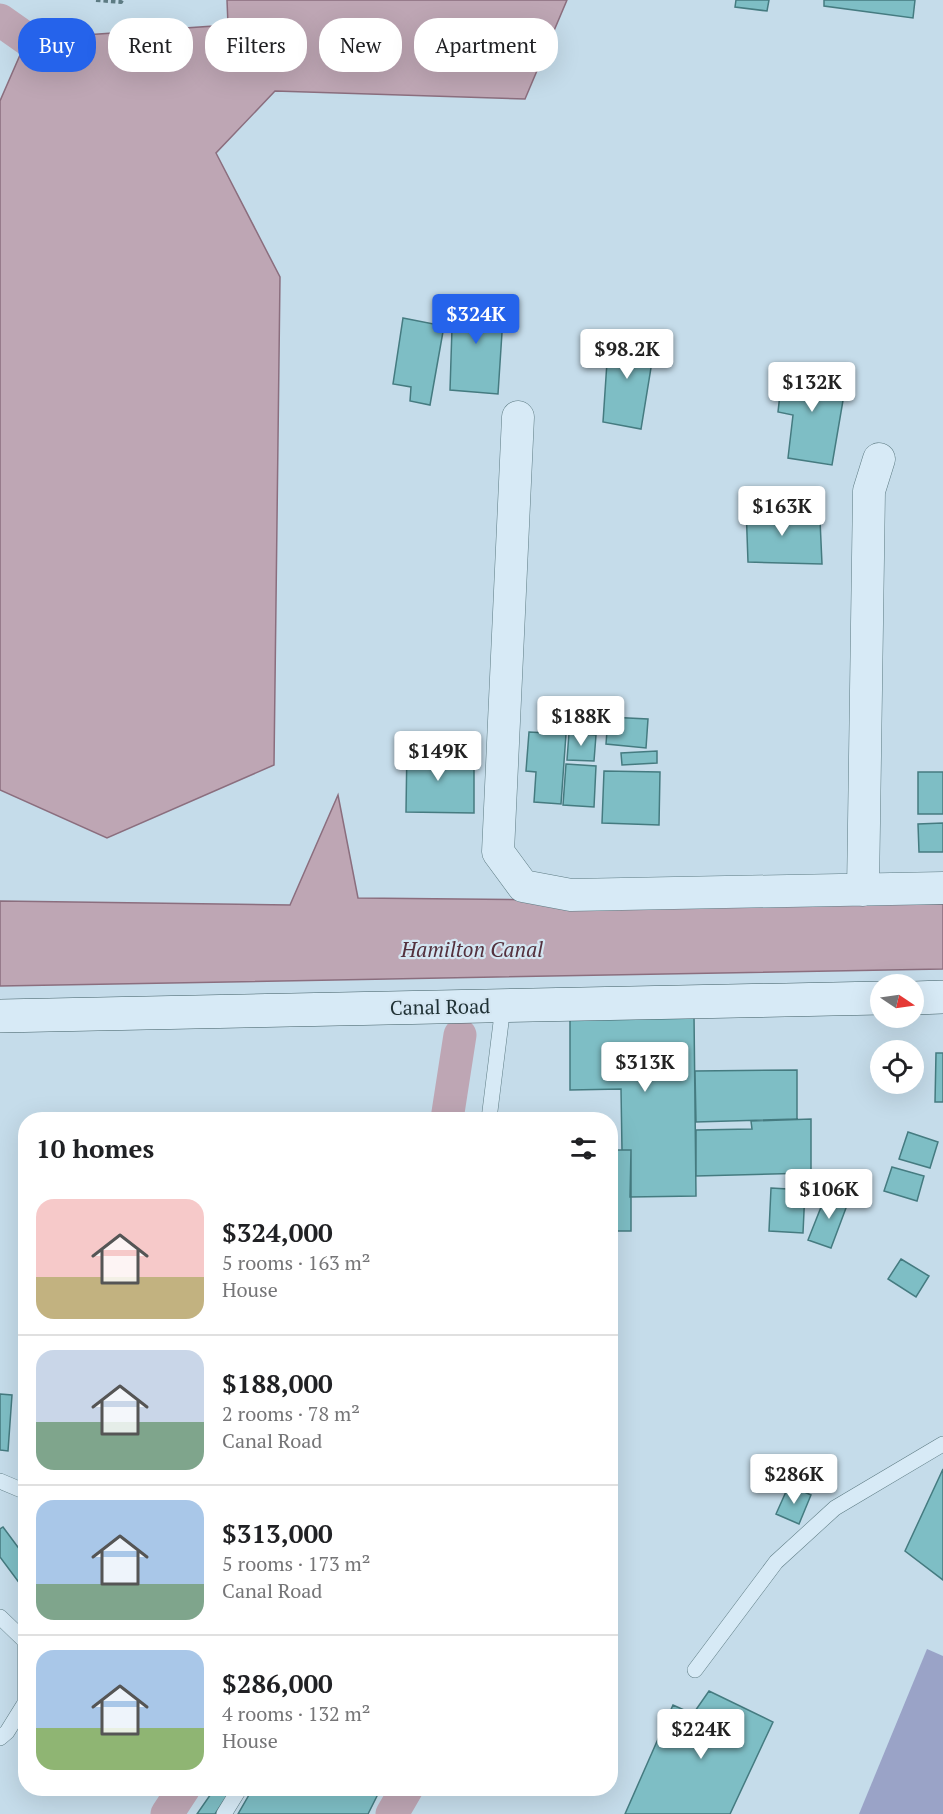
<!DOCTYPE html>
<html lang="en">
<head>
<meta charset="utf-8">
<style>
  :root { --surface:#fff; --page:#f6f6f6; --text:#202124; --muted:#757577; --line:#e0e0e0; --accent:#2563eb }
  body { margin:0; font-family:"PT Serif",serif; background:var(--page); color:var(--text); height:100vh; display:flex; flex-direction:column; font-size:22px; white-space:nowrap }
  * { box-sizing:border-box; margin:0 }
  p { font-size:20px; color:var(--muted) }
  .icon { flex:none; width:33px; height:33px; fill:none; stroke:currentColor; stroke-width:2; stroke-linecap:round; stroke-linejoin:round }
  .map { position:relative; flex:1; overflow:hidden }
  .side { position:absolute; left:18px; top:1112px; width:600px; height:684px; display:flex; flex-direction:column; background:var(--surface); border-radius:24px; box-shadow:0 6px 24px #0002 }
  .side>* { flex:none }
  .banner { position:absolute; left:18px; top:18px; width:600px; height:54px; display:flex; gap:12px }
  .needle { width:39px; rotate:103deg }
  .buttons { position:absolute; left:870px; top:974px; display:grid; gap:12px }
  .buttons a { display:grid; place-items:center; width:54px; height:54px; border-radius:50%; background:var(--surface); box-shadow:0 6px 24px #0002; font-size:30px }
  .price { position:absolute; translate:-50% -51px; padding:0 14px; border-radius:6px; background:#fff; color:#222; font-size:20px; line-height:39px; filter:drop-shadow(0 2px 3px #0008) }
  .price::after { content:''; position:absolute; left:50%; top:36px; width:18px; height:14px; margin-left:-9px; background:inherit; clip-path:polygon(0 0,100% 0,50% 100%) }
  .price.active { background:var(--accent); color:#fff }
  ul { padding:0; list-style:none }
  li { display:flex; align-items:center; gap:18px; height:150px; padding:0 18px }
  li+li { border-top:2px solid var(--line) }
  li span { display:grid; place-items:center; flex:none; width:168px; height:120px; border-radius:18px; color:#555 }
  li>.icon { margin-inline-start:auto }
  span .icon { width:72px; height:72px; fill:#fffc; stroke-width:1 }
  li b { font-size:26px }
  h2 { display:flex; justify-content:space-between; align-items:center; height:72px; padding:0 18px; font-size:26px }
  .tag { padding:0 21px; border-radius:24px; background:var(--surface); box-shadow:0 6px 24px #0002; font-size:21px; line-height:54px }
  .tag.active { background:var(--accent); color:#fff }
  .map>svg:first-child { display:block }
</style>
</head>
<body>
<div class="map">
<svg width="943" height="1814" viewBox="0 0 943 1814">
  <rect width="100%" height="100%" fill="#c5dcea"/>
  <path fill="#9aa3c7" d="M927 1649 943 1656V1814H859Z"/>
  <path fill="#bea6b4" stroke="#8b6e7e" stroke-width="1.5" d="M227 0H567L525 99 275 91 216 153 280 277 274 765 107 838 0 790V101L27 39 228 25Z
    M338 795 358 898 943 904V969L0 986V901L290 905Z"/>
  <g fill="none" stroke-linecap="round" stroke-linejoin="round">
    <path stroke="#bea6b4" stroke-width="33" d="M0 20 27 39
      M447 1119 460 1035
      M167 1814 184 1788
      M392 1814 407 1788"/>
  </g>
  <path fill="#7ebec5" stroke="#457b80" stroke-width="1.5" d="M736 0H769L767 11 735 7Z
    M824 0H915L913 18 824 6Z
    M453 297 504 302 498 394 450 390Z
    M403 318 444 326 430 405 410 401 411 387 393 384Z
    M609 332 655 343 641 429 603 422Z
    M783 367 847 377 832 465 788 458 793 415 778 412Z
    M746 506 790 509V518L820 520 822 564 748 562Z
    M608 717 648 719 646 748 606 744Z
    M529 732 566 734 561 804 534 802 536 772 526 771Z
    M569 733 596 735 594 761 567 760Z
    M437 743V761H474V813L406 812 407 744Z
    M657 751V763L622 765 621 753Z
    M566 764 596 766 594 807 563 805Z
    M604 771 660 772 659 825 602 823Z
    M918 772H943V814H918Z
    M943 823V852H919L918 824Z
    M694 1015 696 1196 630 1197 631 1150H622L621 1089 570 1090V1017Z
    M936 1053H943V1102H935Z
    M797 1070V1119L696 1122 695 1071Z
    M811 1119V1173L696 1176V1130L752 1129 751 1121Z
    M908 1132 938 1142 930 1168 899 1159Z
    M610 1150H631V1231H610Z
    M892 1167 924 1176 917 1201 884 1191Z
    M771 1188 805 1190 803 1233 769 1231Z
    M827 1192 849 1200 831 1248 808 1240Z
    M901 1259 929 1276 916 1297 888 1279Z
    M0 1394 12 1395 8 1451 0 1450Z
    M943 1469V1580L905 1551Z
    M789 1485 811 1495 799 1524 776 1514Z
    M3 1527 26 1558V1592L0 1557V1529Z
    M709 1691 773 1722 730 1814H625L673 1705 693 1714Z
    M215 1788 228 1795 215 1814H197Z
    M253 1788H381L368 1814H238Z"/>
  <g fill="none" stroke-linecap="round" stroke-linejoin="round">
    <g stroke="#5d7b83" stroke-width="16">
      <path id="lane" d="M489 1119 503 1006
        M0 1481 26 1492
        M0 1617 25 1641V1703L7 1732 0 1738
        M695 1670 776 1562 835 1508 943 1444
        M224 1814 240 1788"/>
    </g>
    <g stroke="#5d7b83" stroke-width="33">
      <path id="street" d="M518 417 498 852 523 886 571 895 943 888
        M863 890 869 491 879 459"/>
    </g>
    <g stroke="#405e65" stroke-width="34">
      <path id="secondary" d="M914 998 943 997
        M0 1016 880 998"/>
    </g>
    <path stroke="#5d7b83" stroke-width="4" stroke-dasharray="4.5 3" stroke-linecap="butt" d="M96 0 121 2 122 0"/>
    <use href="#lane" stroke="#d7eaf6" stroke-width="15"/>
    <use href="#street" stroke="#d7eaf6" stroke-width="32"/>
    <use href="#secondary" stroke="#d7eaf6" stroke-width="33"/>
  </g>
  <g text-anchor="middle" stroke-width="4.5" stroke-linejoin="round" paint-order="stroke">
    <g font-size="20" fill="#1f3135" stroke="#d4e6f2">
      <text transform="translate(440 1007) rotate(-1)" y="7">Canal Road</text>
    </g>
    <g font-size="21" font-style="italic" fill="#53303d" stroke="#d4e6f2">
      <text x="472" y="957">Hamilton Canal</text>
    </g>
  </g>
</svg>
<div class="buttons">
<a><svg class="needle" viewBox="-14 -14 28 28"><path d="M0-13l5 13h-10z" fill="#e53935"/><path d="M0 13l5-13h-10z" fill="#757577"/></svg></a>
<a><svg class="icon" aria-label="locate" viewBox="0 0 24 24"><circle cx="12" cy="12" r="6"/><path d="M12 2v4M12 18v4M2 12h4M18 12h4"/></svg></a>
</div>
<b class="price active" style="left:476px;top:345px">$324K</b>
<b class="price" style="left:627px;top:380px">$98.2K</b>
<b class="price" style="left:812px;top:413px">$132K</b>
<b class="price" style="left:782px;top:537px">$163K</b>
<b class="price" style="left:581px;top:747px">$188K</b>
<b class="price" style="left:438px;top:782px">$149K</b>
<b class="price" style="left:645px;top:1093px">$313K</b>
<b class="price" style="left:829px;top:1220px">$106K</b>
<b class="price" style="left:794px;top:1505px">$286K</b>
<b class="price" style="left:701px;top:1760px">$224K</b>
<div class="banner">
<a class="tag active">Buy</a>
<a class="tag">Rent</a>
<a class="tag">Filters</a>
<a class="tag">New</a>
<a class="tag">Apartment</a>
</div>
<section class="side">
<h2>10 homes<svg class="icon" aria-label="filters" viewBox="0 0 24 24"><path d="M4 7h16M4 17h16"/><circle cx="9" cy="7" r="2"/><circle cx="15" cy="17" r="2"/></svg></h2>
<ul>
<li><span style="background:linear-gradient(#f6c9c9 65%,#c2b280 0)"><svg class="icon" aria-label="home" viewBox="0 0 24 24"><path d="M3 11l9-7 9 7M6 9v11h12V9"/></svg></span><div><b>$324,000</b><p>5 rooms · 163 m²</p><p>House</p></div></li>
<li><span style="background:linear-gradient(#c9d6e8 60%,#7fa58c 0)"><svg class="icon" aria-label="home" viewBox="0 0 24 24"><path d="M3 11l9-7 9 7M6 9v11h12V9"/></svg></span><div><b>$188,000</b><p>2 rooms · 78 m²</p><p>Canal Road</p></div></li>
<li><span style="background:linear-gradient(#a9c7e8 70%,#7fa58c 0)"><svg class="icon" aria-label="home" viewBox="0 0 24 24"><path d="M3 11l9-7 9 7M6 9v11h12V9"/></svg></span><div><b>$313,000</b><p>5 rooms · 173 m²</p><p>Canal Road</p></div></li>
<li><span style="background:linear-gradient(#a9c7e8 65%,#8fb573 0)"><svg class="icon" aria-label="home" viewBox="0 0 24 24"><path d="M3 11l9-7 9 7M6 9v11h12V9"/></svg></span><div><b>$286,000</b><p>4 rooms · 132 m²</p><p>House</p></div></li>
</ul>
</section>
</div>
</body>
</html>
